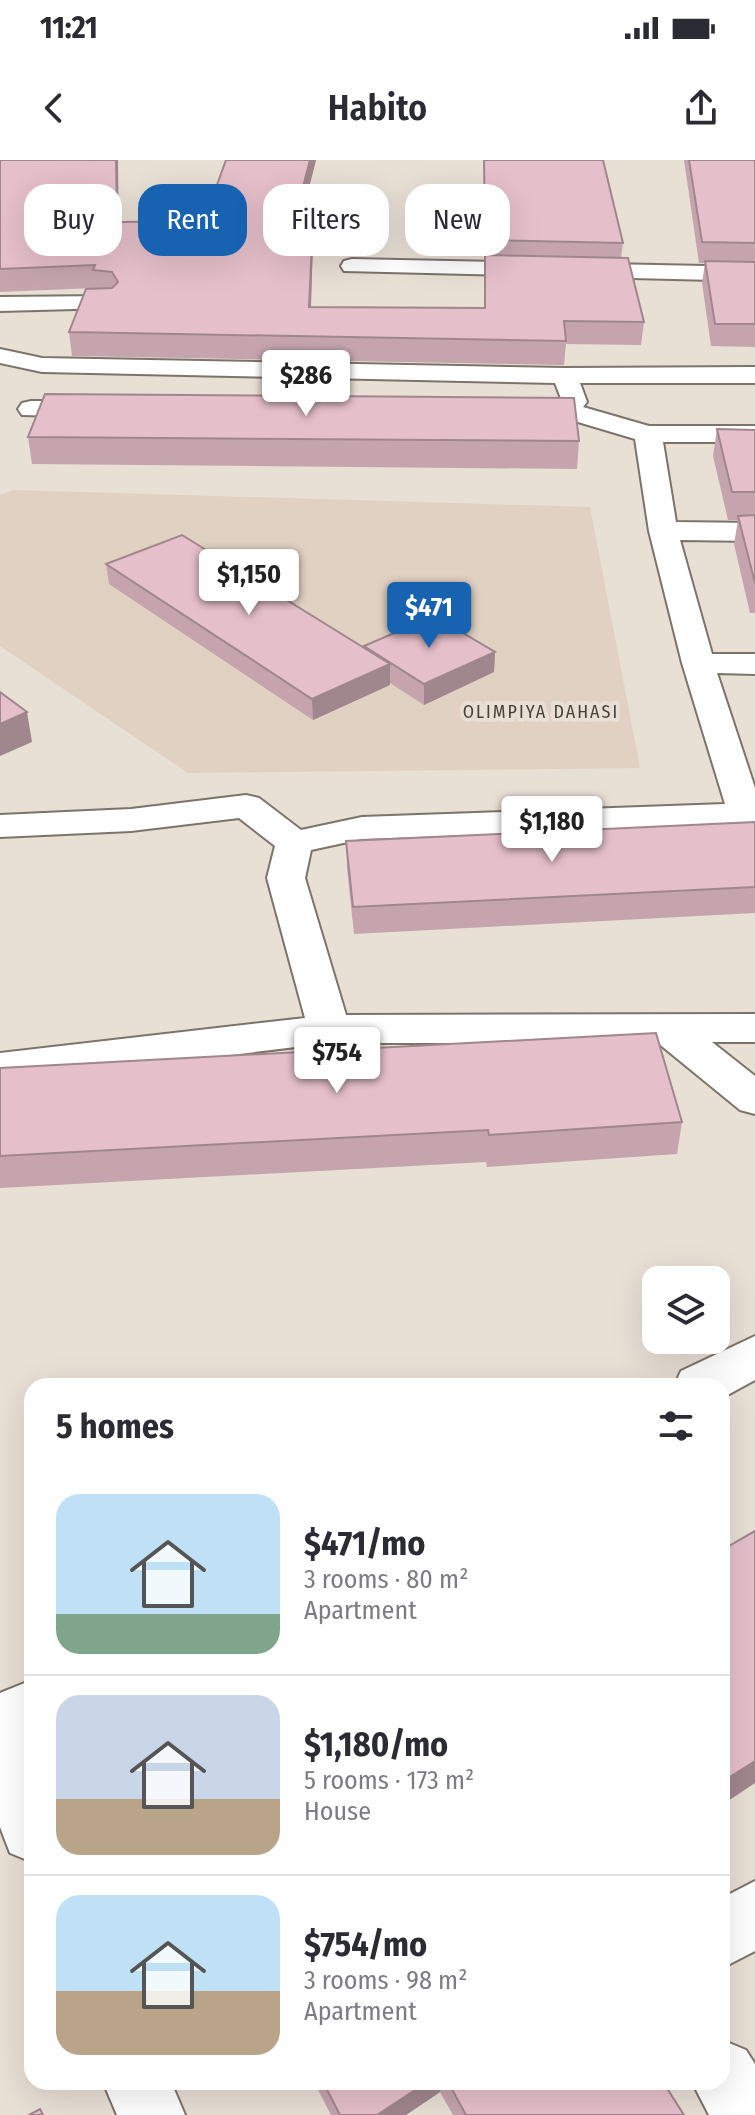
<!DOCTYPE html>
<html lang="en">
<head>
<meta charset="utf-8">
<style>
  :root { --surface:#fff; --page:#f2f2f3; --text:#2b2b33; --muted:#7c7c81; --line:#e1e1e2; --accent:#1763b2 }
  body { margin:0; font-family:"Fira Sans Condensed",sans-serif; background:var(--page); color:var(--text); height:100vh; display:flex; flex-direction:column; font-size:30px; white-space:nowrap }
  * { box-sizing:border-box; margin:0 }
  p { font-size:26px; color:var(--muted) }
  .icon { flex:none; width:44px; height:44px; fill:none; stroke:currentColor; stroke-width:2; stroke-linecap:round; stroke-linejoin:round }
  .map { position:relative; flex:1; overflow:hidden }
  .panel { position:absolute; left:24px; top:1218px; width:706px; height:712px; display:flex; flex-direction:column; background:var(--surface); border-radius:24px; box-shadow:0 8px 32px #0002 }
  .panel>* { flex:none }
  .top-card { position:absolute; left:24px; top:24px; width:708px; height:72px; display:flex; gap:16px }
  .buttons { position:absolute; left:642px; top:1106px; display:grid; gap:16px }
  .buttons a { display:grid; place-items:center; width:88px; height:88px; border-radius:16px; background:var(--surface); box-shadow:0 8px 32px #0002; font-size:40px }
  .price { position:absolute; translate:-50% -68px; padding:0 18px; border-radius:8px; background:#fff; color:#222; font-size:26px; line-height:52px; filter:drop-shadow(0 2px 4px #0008) }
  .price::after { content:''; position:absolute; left:50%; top:48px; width:24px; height:18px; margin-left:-12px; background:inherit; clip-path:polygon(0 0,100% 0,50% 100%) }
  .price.selected { background:var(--accent); color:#fff }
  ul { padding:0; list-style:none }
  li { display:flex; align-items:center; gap:24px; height:200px; padding:0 32px }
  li+li { border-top:2px solid var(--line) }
  li span { display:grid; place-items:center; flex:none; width:224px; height:160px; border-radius:24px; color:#555 }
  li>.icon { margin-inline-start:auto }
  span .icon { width:96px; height:96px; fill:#fffc; stroke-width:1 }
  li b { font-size:34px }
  h2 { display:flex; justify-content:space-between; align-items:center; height:96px; padding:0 32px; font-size:34px }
  .chip { padding:0 28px; border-radius:24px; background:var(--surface); box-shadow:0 8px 32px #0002; font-size:28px; line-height:72px }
  .chip.selected { background:var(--accent); color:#fff }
  .status { display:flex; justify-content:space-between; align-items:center; height:56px; padding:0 40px; background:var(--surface); direction:ltr }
  .status svg { height:22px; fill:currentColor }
  header { display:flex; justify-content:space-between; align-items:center; height:104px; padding:0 32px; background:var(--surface); font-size:36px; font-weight:600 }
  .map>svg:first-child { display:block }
</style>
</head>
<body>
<div class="status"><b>11:21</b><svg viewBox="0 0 49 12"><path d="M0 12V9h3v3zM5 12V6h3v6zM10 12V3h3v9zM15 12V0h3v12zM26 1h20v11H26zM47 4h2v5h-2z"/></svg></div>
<header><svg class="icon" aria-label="back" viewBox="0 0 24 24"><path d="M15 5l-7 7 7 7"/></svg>Habito<svg class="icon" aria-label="share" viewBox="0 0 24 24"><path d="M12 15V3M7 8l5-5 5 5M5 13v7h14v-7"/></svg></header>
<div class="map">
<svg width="755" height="1955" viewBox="0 0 755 1955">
  <rect width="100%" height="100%" fill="#e8dfd5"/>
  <path fill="#e1d1c2" d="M13 330 590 347 640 608 188 613 0 486V335Z"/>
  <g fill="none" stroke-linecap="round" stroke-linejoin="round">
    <g stroke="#7c736b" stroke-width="4">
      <path id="minor" d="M352 99 755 107V121L344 111 341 106 344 101Z
        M106 136 114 138 118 143 114 148 0 151V137Z
        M0 189 42 198 565 208 755 207V223H580L587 242 583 247 649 266H755V282H663L676 362 755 363V381L680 380 712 494H755V514L717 513 755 628V665L362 679 311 690 305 718 346 855 755 854V882H712L755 916V954L740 950 658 883H329L0 923V893L305 858 267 718 275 686 239 658 131 671 0 677V655L131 649 246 635 259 638 301 670 362 657 725 644 682 503 649 371 635 279 578 262 516 261 507 259 503 253 507 247 564 246 555 223 42 212 0 203Z
        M31 241H99L108 243 112 249 108 255 99 257 22 255 18 249 22 243Z
        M755 1176V1220L722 1238V1226H674L681 1211Z
        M32 1520V1577L24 1580 32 1599V1702L10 1693 0 1667V1533Z
        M755 1721V1791L722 1808V1738Z
        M722 1880 746 1890 755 1904V1955H709L692 1922H722Z
        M103 1922H171L185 1955H117Z"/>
    </g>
    <use href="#minor" fill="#fff" fill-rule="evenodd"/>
  </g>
  <path fill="#c5a4ae" d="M0 0 119 62 204 61 226 0H316L300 61H313V83L311 147 484 148V0H603L623 83 621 98 644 162 641 185 566 184 564 205 72 196 69 172 95 128 0 132Z
    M684 0H755V187L711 186 702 123 705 103H699Z
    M717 269 755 270V453H750L734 384 738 360H728L713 296Z
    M28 277 579 281 577 309 32 304Z
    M106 404 364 488V486L495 492 494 512 424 545 390 523V525L313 560 109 424Z
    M755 662V753L354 774 347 708 346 681Z
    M0 908 682 962 677 994 487 1007 486 1002 0 1028Z
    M314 1922H663L684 1955H453L440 1932 406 1955H331Z"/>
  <path fill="#a0868d" d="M116 0H118L119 84 117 62Z
    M310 0H316L295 83 294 61Z
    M313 61V83L310 170 309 147Z
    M495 492 494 512 424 545V524Z
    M390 504V525L313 560 312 539Z
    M27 552 32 582 0 596V564Z
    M755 1601V1623L722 1645V1622Z
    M427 1922H441L440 1932 406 1955H377Z"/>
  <path fill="#e5bfca" stroke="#a0868d" stroke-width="2" d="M0 0H116L117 62 204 61 226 0H310L294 61H313L309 147 485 148V95L628 98 644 162 564 161 566 181 69 172 86 129 112 128 118 122 112 112 93 110 95 105 0 109Z
    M484 0H603L623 83 485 80Z
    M689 0H755V83L702 82Z
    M705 101 755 102V164H715Z
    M45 234 574 238 579 281 28 277Z
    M717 269 755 270V332H732Z
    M755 355V423L738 356Z
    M182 375 390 504 312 539 106 404Z
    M434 456 495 492 424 524 364 486Z
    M0 532 27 552 0 564Z
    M755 662V727L353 747 346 681Z
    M656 873 682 962 489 975 488 970 0 996V908Z
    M755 1371V1601L722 1622V1390Z
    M323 1922H427L377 1955H340Z
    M448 1922H663L684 1955H466Z
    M40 1949 43 1955H29Z"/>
  <g text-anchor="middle" stroke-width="8" stroke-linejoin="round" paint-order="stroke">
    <g font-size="18" letter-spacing="2" fill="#494139" stroke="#e8dfd5">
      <text x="541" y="558">OLIMPIYA DAHASI</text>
    </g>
  </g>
</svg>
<div class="buttons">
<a><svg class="icon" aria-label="layers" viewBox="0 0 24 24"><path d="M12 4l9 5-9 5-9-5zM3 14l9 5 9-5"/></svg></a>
</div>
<b class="price" style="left:306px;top:258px">$286</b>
<b class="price" style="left:249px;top:457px">$1,150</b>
<b class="price selected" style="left:429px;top:490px">$471</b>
<b class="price" style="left:552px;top:704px">$1,180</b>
<b class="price" style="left:337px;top:935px">$754</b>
<div class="top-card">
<a class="chip">Buy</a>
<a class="chip selected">Rent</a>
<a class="chip">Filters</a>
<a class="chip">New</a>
</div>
<section class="panel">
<h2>5 homes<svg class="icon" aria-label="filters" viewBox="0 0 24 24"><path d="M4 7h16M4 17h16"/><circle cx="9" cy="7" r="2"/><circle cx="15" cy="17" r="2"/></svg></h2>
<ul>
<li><span style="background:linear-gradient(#bfe0f5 75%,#7fa58c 0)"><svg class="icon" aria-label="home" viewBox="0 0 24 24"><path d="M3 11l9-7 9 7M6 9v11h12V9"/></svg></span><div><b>$471/mo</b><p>3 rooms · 80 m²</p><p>Apartment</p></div></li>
<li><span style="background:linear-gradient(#c9d6e8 65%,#b9a48a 0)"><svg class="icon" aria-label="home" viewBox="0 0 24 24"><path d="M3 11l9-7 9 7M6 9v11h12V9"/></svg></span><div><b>$1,180/mo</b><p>5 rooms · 173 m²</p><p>House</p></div></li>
<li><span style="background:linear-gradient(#bfe0f5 60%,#b9a48a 0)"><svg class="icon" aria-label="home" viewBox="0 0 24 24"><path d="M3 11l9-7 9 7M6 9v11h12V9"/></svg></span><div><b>$754/mo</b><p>3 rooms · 98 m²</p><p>Apartment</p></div></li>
</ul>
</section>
</div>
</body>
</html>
